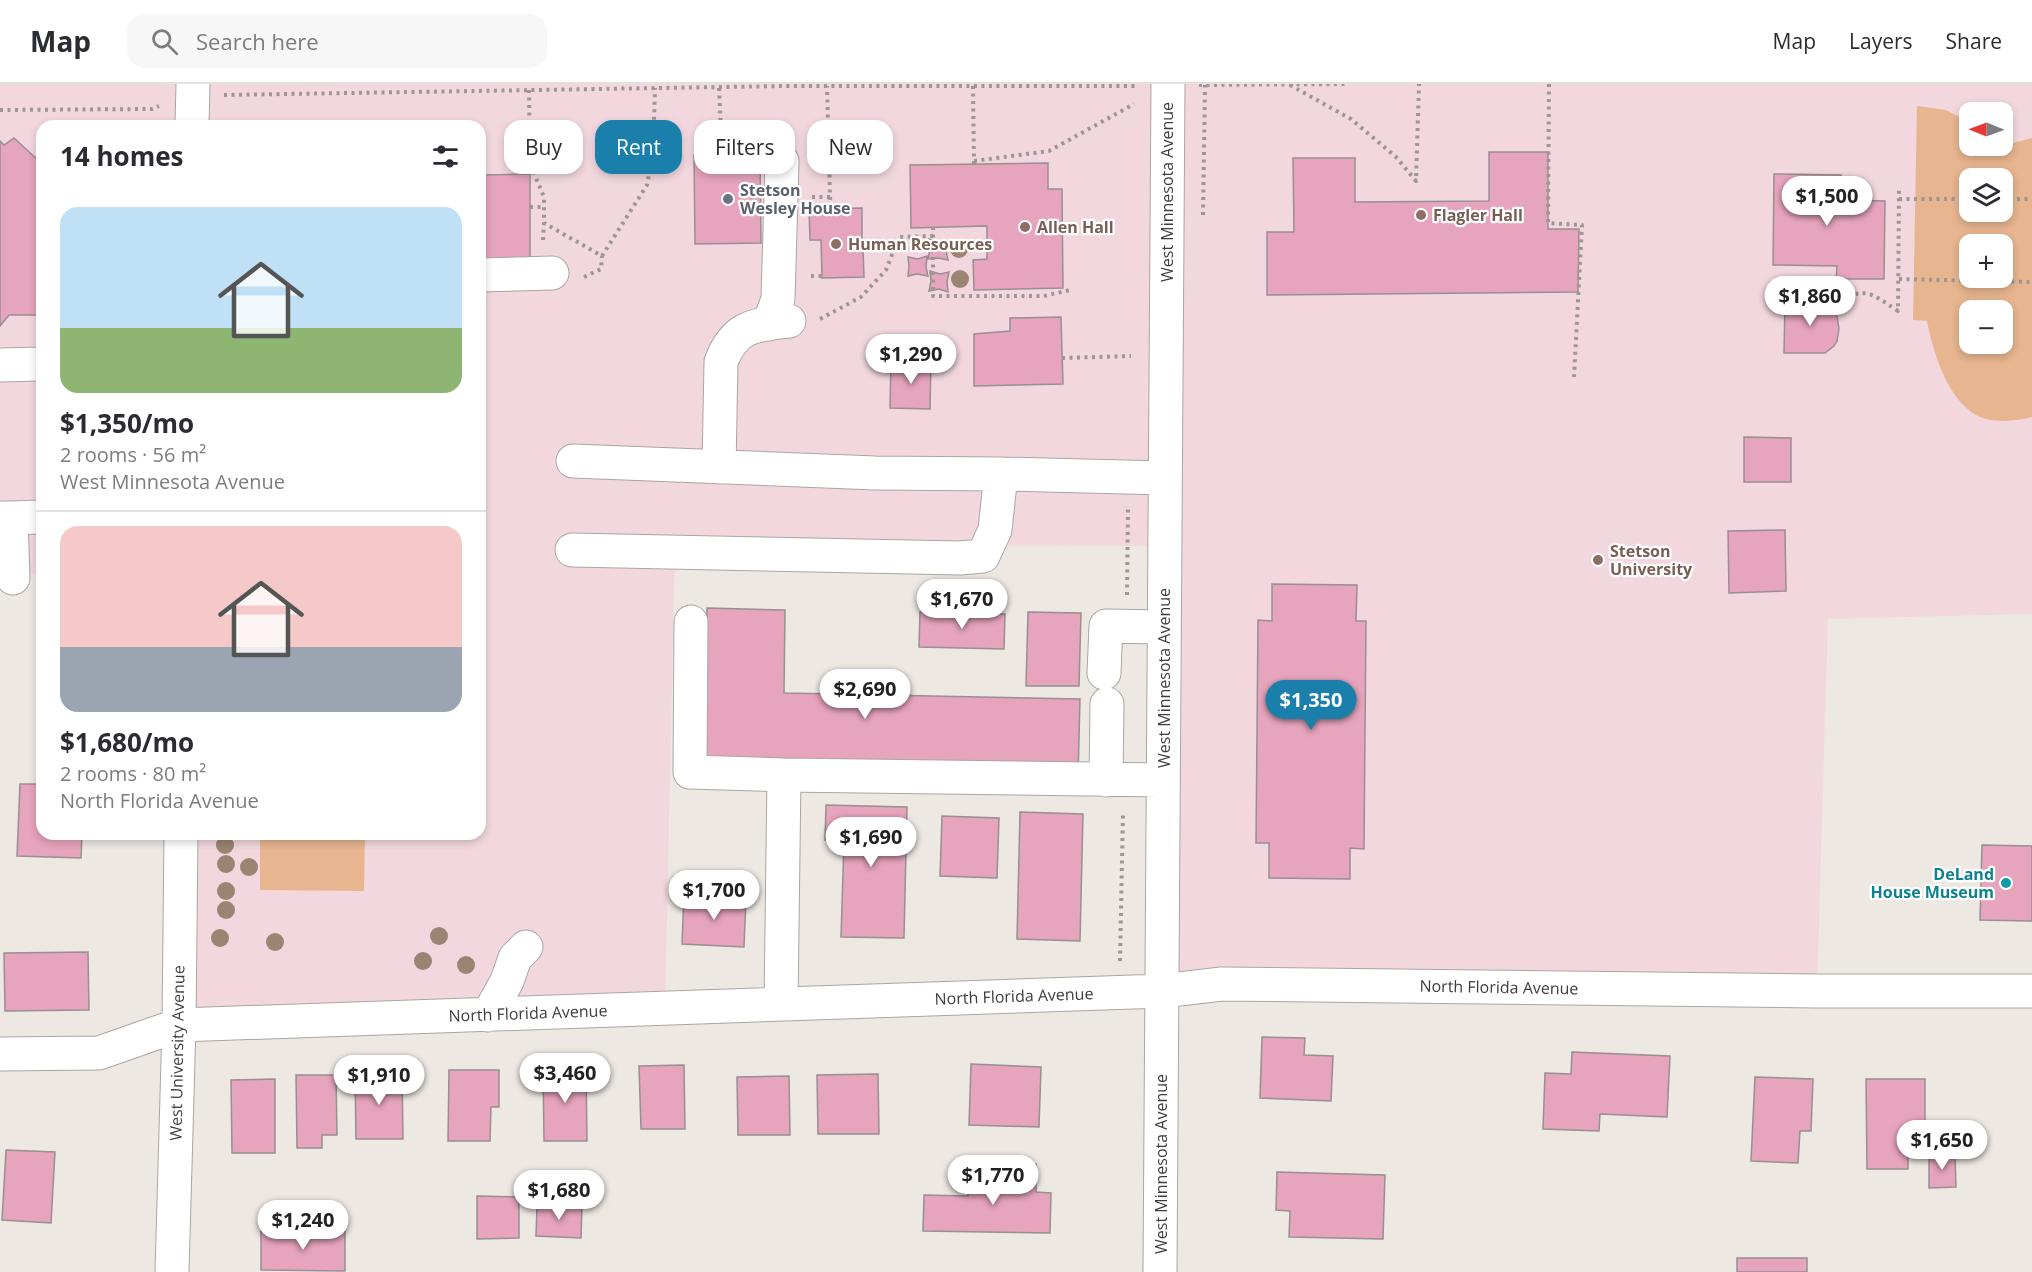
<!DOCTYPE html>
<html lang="en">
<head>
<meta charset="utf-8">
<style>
  :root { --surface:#fff; --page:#f7f7f7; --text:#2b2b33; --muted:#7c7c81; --line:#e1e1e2; --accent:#1a7faa }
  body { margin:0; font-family:"Open Sans",sans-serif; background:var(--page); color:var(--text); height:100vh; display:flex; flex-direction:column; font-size:22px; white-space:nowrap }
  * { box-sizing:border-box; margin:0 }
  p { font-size:20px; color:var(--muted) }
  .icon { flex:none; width:33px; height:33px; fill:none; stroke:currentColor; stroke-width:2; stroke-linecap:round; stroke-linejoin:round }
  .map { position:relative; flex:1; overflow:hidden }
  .details { position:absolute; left:36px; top:36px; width:450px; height:720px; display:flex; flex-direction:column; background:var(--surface); border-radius:18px; box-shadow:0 3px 9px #0003 }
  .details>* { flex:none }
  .hud { position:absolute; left:504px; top:36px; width:570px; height:54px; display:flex; gap:12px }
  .needle { width:39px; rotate:271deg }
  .tools { position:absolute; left:1959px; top:18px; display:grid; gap:12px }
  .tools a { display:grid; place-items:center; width:54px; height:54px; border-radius:12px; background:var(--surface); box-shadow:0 3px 9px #0003; font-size:30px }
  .price { position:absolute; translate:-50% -51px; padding:0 14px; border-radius:21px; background:#fff; color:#222; font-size:20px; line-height:39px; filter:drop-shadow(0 2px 3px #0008) }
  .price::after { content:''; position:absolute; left:50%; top:36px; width:18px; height:14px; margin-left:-9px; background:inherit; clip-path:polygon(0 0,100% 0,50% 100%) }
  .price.active { background:var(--accent); color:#fff }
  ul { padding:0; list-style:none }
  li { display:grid; align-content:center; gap:12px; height:318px; padding:0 24px }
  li+li { border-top:2px solid var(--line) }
  li span { display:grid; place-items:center; height:186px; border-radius:18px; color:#555 }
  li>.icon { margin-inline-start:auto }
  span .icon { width:108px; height:108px; fill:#fffc; stroke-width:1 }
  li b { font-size:26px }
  h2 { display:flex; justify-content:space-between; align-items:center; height:72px; padding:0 24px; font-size:26px }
  .tag { padding:0 21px; border-radius:18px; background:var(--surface); box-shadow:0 3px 9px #0003; font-size:21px; line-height:54px }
  .tag.active { background:var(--accent); color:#fff }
  header { display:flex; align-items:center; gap:36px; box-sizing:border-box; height:84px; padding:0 30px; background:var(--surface); border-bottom:2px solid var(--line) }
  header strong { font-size:28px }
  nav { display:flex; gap:33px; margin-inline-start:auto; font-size:21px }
  .search { width:420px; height:54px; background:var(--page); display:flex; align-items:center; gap:15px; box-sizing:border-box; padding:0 21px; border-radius:18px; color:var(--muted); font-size:22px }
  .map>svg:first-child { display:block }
</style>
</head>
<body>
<header>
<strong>Map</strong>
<div class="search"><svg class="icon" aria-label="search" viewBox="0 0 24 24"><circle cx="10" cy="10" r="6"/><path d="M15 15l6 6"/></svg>Search here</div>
<nav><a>Map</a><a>Layers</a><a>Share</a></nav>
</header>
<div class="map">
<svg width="2032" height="1188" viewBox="0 0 2032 1188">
  <rect width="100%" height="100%" fill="#eee8e3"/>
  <path fill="#f2d8de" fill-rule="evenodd" d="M0 0H2032V530L1828 535 1817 907H1162L1164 462 675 461 665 924 179 941 181 750H480V42H42V490H0ZM1970 28H2002V62H1970ZM1970 94H2002V128H1970ZM1970 160H2002V194H1970ZM1970 226H2002V260H1970Z"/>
  <path fill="#e7b58f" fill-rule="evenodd" d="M1917 22 1946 26 1969 38 1970 62H2002L2003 56 2013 59 2032 54V333C2016 337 1992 340 1976 331 1947 314 1933 268 1927 237L1913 236ZM1970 94H2002V128H1970ZM2002 160V194H1970V160ZM1970 226H2002V260H1970Z
    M260 750H365L364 807 260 806Z"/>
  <path fill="#e6a4bd" stroke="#978f92" stroke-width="1.5" d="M14 54 39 77H42V231H9L0 242V57L4 61Z
    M1489 68H1548V145H1579L1578 208 1267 211V148H1294L1293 74H1355V118L1489 117Z
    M760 69 761 159 695 160 694 71Z
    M1048 79V105H1062L1063 204 974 206 973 176 987 175V142L911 144 910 81Z
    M530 90V181L480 182V91Z
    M1774 90 1841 91V116L1885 117 1884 195H1836L1837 182 1773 181Z
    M862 124V157H851L850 164H863L864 193 822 194 821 156H810L809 125Z
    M929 155 939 158 949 157 946 167 948 176 938 174 928 175 930 165Z
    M927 172 926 183 928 192 917 190 908 192 909 182 908 173 918 175Z
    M930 187 940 190 949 188 947 198 948 208 939 205 929 207 931 197Z
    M1785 215 1818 216 1831 221 1837 232 1839 245 1837 257 1834 262 1825 269H1784Z
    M1061 233 1063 300 974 302V250L1010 247V234Z
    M891 277H931L930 325 890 324Z
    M1744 353 1791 354V398H1744Z
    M1785 446 1786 507 1729 509 1728 447Z
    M1272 500 1357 501 1356 537H1366L1364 765 1350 764V795L1269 794V759H1256L1258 536 1272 537Z
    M707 524 785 526 784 609 1080 615 1078 694 703 687Z
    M920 528 1005 530 1004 565 919 563Z
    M1028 528 1081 529 1079 602H1026Z
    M20 700H42V750H82L81 774 17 772Z
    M826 721 907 723 904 854 841 853 844 757 825 756Z
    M1020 728 1083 730 1080 857 1017 855Z
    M942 732 999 734 997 794 940 792Z
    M1982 761 2032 762V837L1980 836Z
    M684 810 746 813 744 863 682 860Z
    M88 868 89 926 5 927 4 869Z
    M1262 953 1305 954 1304 971 1333 972 1331 1017 1260 1014Z
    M1572 968 1670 972 1667 1033 1600 1030 1599 1047 1543 1045 1545 989 1571 990Z
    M971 980 1041 983 1039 1043 969 1041Z
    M684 981 685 1045H641L639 982Z
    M543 983H586L587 1057H544Z
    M449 986H499V1023H491L490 1057H448Z
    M355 988H402L403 1055H356Z
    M878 990 879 1050H818L817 991Z
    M296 991H336L337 1051H322V1064H297Z
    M789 992 790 1051H738L737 993Z
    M1755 993 1813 995 1811 1047H1800L1798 1079 1751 1077Z
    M275 995V1069H232L231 996Z
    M1866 995H1925V1057H1908V1085H1867Z
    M6 1066 55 1068 51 1139 2 1136Z
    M1929 1070H1955L1956 1103 1929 1104Z
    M1005 1080H1036V1108L1051 1109 1050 1149 923 1147 924 1111 968 1112V1099L1005 1100Z
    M1277 1088 1385 1091 1383 1155 1289 1153 1290 1127 1276 1126Z
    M477 1112 519 1113V1154L477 1155Z
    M537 1121 582 1122 581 1154 536 1152Z
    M261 1147H345V1187L261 1186Z
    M1737 1174H1807V1188H1737Z"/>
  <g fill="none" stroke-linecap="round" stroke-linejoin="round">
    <g stroke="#aba5a1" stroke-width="35">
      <path id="minor" d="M192 42 193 0
        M480 191 552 189
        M769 240 778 215 782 77
        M0 281 42 280
        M573 377 875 389 1001 390 1165 394
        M719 383 721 278C735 241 755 241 789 237
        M0 434H11L13 494
        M11 434 42 433
        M572 466 960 474 983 472 995 446 1001 390
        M691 538 690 688 784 691
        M1104 589 1106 542 1164 543
        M1106 696 1107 620
        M781 920 784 691 1163 696
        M488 931 507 897 515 874 526 863
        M0 970 99 969 179 941 1162 907 1222 900 1817 907H2032
        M172 1188 179 941 181 750
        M1160 1188 1168 0"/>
    </g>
    <path stroke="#9c9794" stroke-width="4" stroke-dasharray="3 4.5" stroke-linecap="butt" d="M1549 0 1548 139 1582 141 1574 293
      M1199 1 1349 0
      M1290 1 1351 35 1396 73 1416 97 1419 0
      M973 2 974 80
      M719 4 722 70
      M529 6 530 80 544 113V139L602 172 647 101 653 69 655 4
      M224 11 785 2H1135
      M0 26 152 25 159 22
      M974 77 1049 67 1134 20
      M812 113H830L827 2
      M830 113 831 125
      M1899 115H1970
      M2002 115H2032
      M530 123H544
      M1203 131 1205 1
      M933 143V212H1044L1070 206
      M543 156 544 139
      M811 192H822
      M584 193 601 185 602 172
      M1899 195 2032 198
      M1834 218C1868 203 1869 208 1898 227L1899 106
      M820 235 861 213 886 186 899 153 933 152
      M1062 274 1131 272
      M1127 511 1128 425
      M1120 877 1123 728"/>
    <use href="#minor" stroke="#fff" stroke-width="33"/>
  </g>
  <g fill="#9b8471">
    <circle cx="959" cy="165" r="9"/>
    <circle cx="960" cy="195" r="9"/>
    <circle cx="225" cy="761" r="9"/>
    <circle cx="226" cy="780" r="9"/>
    <circle cx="249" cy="783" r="9"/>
    <circle cx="226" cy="807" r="9"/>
    <circle cx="226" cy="826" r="9"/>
    <circle cx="439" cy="852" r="9"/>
    <circle cx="220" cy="854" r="9"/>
    <circle cx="275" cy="858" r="9"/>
    <circle cx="423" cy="877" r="9"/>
    <circle cx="466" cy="881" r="9"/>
  </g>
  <circle fill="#6b7280" stroke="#fff" stroke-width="2" cx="728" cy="115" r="6"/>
  <g fill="#8d6e63" stroke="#fff" stroke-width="2">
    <circle cx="1421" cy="131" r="6"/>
    <circle cx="1025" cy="143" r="6"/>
    <circle cx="836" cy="160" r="6"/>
    <circle cx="1598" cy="476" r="6"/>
  </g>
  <circle fill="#0f9aa8" stroke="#fff" stroke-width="2" cx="2006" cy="799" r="6"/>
  <g text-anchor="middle" stroke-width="4.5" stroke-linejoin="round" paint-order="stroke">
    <g font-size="16" font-weight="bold" fill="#5b616d" stroke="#fff" text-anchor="start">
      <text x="740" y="112">Stetson<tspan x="740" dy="18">Wesley House</tspan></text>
    </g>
    <g font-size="16" fill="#3f3c3b" stroke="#fff">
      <text transform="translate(1167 108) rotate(-90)" y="6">West Minnesota Avenue</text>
      <text transform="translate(1164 594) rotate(-90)" y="6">West Minnesota Avenue</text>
      <text transform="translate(1499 903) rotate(1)" y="6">North Florida Avenue</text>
      <text transform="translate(1014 912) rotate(-2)" y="6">North Florida Avenue</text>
      <text transform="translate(528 929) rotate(-2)" y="6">North Florida Avenue</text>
      <text transform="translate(177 969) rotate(-89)" y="6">West University Avenue</text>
      <text transform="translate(1161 1080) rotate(-90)" y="6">West Minnesota Avenue</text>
    </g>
    <g font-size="16" font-weight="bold" fill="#785e54" stroke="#fff" text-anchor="start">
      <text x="1433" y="137">Flagler Hall</text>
      <text x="1037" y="149">Allen Hall</text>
      <text x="848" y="166">Human Resources</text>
      <text x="1610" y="473">Stetson<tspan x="1610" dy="18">University</tspan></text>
    </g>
    <g font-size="16" font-weight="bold" fill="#0d838f" stroke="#fff" text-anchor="end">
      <text x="1994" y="796">DeLand<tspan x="1994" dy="18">House Museum</tspan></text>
    </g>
  </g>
</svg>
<div class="tools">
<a><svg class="needle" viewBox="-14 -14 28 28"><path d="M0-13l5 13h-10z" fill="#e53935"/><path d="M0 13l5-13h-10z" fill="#7c7c81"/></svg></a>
<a><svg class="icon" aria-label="layers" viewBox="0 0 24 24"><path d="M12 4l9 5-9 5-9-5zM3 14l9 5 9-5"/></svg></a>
<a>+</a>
<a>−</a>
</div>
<b class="price" style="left:1827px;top:143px">$1,500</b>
<b class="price" style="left:1810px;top:243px">$1,860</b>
<b class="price" style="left:911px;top:301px">$1,290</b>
<b class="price" style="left:962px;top:546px">$1,670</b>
<b class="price" style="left:865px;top:636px">$2,690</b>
<b class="price active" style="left:1311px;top:647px">$1,350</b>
<b class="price" style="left:871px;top:784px">$1,690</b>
<b class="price" style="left:714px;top:837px">$1,700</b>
<b class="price" style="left:565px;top:1020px">$3,460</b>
<b class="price" style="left:379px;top:1022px">$1,910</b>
<b class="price" style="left:1942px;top:1087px">$1,650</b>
<b class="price" style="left:993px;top:1122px">$1,770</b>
<b class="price" style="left:559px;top:1137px">$1,680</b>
<b class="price" style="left:303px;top:1167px">$1,240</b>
<div class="hud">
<a class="tag">Buy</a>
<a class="tag active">Rent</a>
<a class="tag">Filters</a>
<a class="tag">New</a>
</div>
<section class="details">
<h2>14 homes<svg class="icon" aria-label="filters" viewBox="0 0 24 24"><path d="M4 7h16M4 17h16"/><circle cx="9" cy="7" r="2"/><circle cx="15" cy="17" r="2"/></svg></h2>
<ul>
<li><span style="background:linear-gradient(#bfe0f5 65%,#8fb573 0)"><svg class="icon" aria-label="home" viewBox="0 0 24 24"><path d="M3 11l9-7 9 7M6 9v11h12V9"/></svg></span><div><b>$1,350/mo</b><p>2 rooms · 56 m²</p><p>West Minnesota Avenue</p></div></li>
<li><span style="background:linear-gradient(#f6c9c9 65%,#9aa5b1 0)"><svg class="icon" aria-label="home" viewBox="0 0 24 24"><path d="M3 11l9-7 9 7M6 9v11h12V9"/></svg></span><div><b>$1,680/mo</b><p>2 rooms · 80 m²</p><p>North Florida Avenue</p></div></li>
</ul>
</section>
</div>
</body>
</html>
